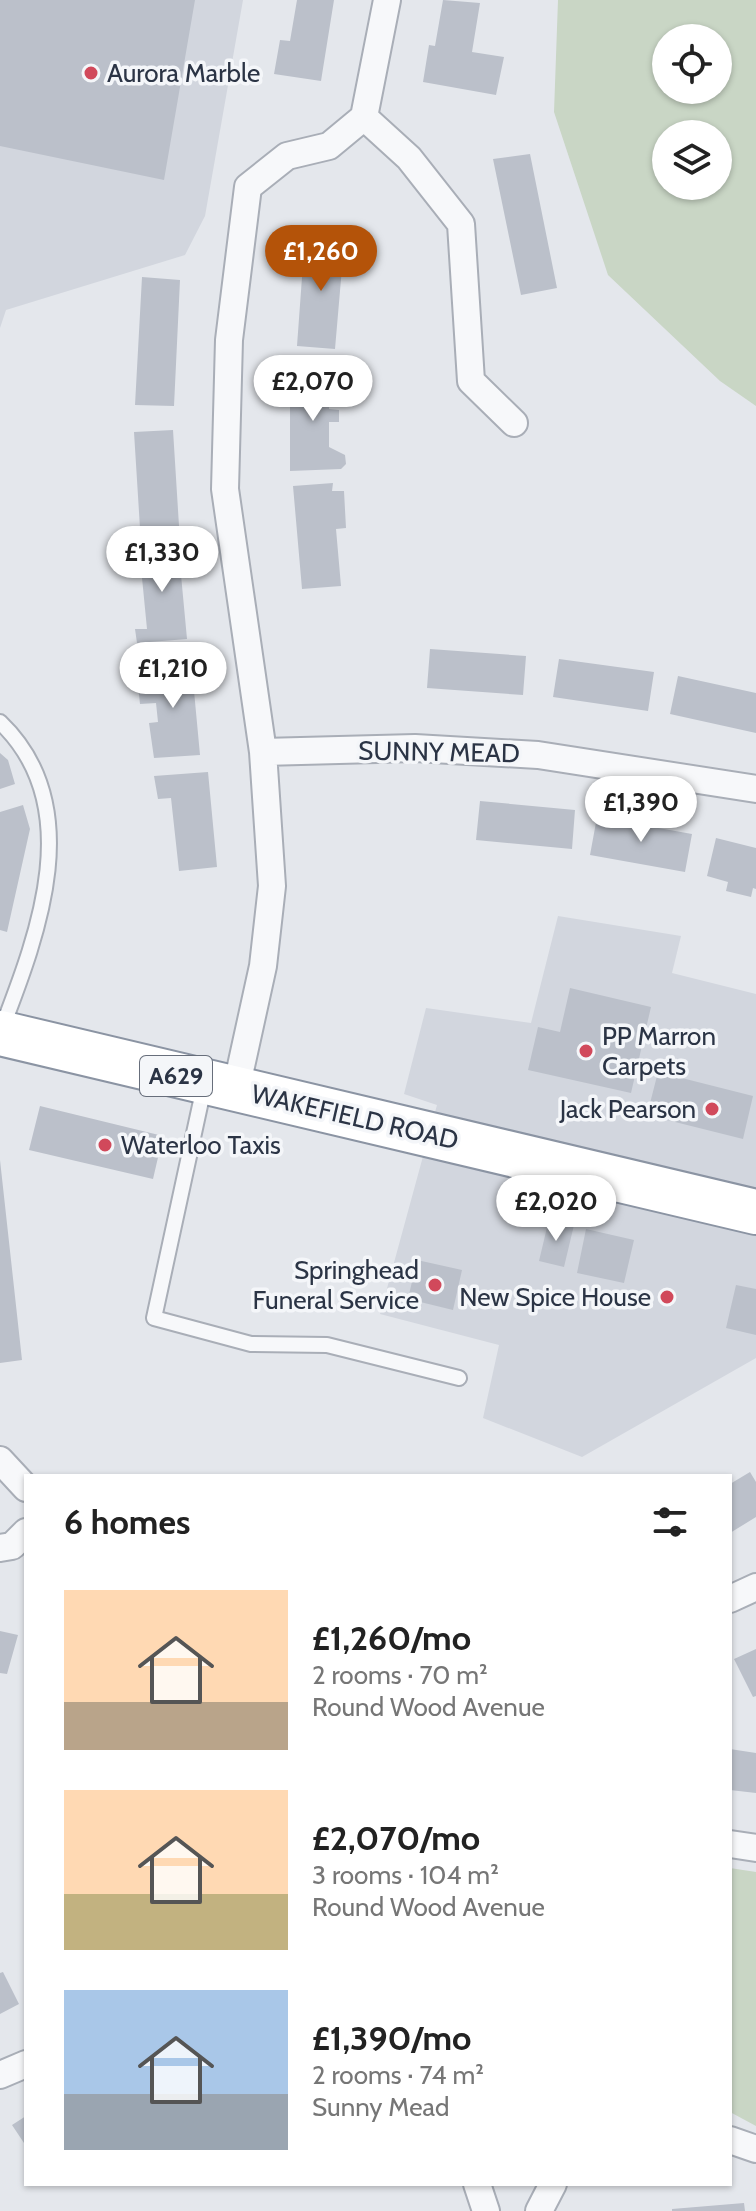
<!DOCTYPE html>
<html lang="en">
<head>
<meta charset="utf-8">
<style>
  :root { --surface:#fff; --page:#f6f6f6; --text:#222; --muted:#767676; --accent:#b45309 }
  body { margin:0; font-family:Cabin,sans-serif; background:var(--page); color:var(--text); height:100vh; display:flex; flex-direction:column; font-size:30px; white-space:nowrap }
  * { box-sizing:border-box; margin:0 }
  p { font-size:26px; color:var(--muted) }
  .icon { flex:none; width:44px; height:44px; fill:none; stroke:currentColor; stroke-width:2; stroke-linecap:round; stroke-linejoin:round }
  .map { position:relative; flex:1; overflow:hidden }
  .side { position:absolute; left:24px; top:1474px; width:708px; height:712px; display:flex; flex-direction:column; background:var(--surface); border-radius:0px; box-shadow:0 2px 6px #0004 }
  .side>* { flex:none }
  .controls { position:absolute; left:652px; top:24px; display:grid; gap:16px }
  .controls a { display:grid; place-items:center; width:80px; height:80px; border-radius:50%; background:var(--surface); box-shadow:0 2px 6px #0004; font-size:40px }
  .price { position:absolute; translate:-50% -68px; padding:0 18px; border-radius:28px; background:#fff; color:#222; font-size:26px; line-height:52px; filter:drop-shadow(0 2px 4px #0008) }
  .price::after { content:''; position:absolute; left:50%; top:48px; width:24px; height:18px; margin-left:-12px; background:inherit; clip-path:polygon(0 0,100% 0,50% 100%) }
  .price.on { background:var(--accent); color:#fff }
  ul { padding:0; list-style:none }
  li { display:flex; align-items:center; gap:24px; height:200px; padding:0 40px }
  li span { display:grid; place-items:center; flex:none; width:224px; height:160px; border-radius:0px; color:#555 }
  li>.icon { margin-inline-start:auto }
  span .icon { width:96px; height:96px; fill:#fffc; stroke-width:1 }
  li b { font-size:34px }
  h2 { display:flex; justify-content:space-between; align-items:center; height:96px; padding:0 40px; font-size:34px }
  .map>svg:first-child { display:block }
</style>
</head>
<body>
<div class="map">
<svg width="756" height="2211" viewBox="0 0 756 2211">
  <rect width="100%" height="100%" fill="#e4e7ec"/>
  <path fill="#d2d6de" d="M0 0H243L205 216 185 255 6 310 0 328Z
    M558 916 681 936 672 973 756 994V1358L582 1457 483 1418 499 1345 380 1314 437 1105 404 1094 426 1008 531 1023Z"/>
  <path fill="#c9d6c5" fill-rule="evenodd" d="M558 0H756V406L720 381 608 275 554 112ZM666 38H718V90H666ZM666 134H718V186H666Z
    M730 1868 756 1872V2126L730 2112Z"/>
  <path fill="#bbc0ca" d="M0 0H195L164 180 0 146Z
    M297 0H334L321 81 274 74 280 40 290 41Z
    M443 0 480 3 472 52 504 57 496 95 423 82 429 45 435 46Z
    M530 154 557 288 521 295 493 159Z
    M324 230 345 233 335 349 297 346 304 250 323 252Z
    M142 277 180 280 174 406 135 405Z
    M290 375 340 376V398L329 397V409L339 410V422H329V447L345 455 346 464 341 469 290 471Z
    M173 430 179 526 140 528 134 432Z
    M333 483 332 491H344L346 528 336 529 341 586 302 589 293 486Z
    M178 543 187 639 137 643 135 629H147L139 547Z
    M430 649 526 656 523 695 427 688Z
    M191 659 200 755 154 758 149 723 158 722 156 703 140 704 138 685H154L152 663Z
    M559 659 654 672 648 711 553 697Z
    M678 676 756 693V733L670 714Z
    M0 753 8 760 15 784 0 789Z
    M208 772 217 867 179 871 171 798 158 799 154 776Z
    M480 801 575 810 572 849 476 840Z
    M23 805 30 829 7 932 0 930V812Z
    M597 817 692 834 685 872 590 855Z
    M716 838 756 848V889L753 888 751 897 726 891 728 882 707 876Z
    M570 988 651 1007 631 1093 528 1070 538 1027 560 1032Z
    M658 1072 753 1096 743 1139 647 1115Z
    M40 1106 163 1136 153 1179 29 1150Z
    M0 1160 22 1360 0 1363Z
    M549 1219 574 1225 564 1267 539 1261Z
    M586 1229 634 1240 624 1283 577 1273Z
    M417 1260 462 1270 453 1310 408 1299Z
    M736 1285 756 1289V1335L726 1328Z
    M750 1472 756 1482V1517L730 1533V1484Z
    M0 1631 18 1635 7 1674 0 1673Z
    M756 1649V1696L753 1697 734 1659Z
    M730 1749 756 1753V1793L730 1790Z
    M3 1972 19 2004 0 2014V1973Z
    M26 2116V2146L12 2125Z
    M744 2203 745 2211H672V2209Z"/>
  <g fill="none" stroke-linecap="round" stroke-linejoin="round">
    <g stroke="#a9aeb7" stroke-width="18">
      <path id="lane" d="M0 722C87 805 39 932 2 1028
        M204 1087 154 1318 251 1344 327 1345 459 1378"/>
    </g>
    <g stroke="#a9aeb7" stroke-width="30">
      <path id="street" d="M364 117 409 158 461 224 471 381 514 423
        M263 752 415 748 538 755 756 789
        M236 1089 263 966 272 886 263 752 225 489 229 340 248 187 287 156 329 146 364 117 387 0
        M0 1460 26 1488
        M0 1548 12 1546 26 1532
        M730 1599 756 1587
        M730 1844 756 1848
        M0 2075 26 2064
        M730 2140 756 2149
        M477 2184 486 2211
        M539 2211 553 2184"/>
    </g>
    <g stroke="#8b94a3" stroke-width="48">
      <path id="highway" d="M0 1033 756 1212"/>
    </g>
    <use href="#lane" stroke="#f7f8fa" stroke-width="14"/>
    <use href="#street" stroke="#f7f8fa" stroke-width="26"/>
    <use href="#highway" stroke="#fff" stroke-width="44"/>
  </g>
  <g fill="#d1495b" stroke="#f4f6f9" stroke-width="3">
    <circle cx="91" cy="73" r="8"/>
    <circle cx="586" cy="1051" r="8"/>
    <circle cx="712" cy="1109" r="8"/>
    <circle cx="105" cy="1145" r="8"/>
    <circle cx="435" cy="1285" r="8"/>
    <circle cx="667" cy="1297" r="8"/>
  </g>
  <g text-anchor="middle" stroke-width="7" stroke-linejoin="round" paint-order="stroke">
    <rect fill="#f4f6f9" stroke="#676e7b" stroke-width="2" x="140" y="1056" width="72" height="40" rx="6"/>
    <g font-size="24" font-weight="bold" fill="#2b3445">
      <text x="176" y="1084">A629</text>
    </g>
    <g font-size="26" fill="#2b3445" stroke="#f4f6f9" text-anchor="start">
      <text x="107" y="82">Aurora Marble</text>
      <text x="602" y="1045">PP Marron<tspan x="602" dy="30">Carpets</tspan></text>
      <text x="696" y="1118" text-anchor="end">Jack Pearson</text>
      <text x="121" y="1154">Waterloo Taxis</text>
      <text x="419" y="1279" text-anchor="end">Springhead<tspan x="419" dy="30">Funeral Service</tspan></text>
      <text x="651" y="1306" text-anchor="end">New Spice House</text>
    </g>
    <g font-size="26" fill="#2b3445" stroke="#f4f6f9">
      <text transform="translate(439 752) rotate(1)" y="9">SUNNY MEAD</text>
      <text transform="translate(355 1117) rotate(13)" y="9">WAKEFIELD ROAD</text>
    </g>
  </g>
</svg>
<div class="controls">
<a><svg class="icon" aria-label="locate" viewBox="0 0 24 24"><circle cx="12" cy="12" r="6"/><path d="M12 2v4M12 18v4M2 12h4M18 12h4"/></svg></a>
<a><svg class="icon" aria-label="layers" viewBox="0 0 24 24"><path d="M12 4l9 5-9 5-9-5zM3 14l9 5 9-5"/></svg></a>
</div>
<b class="price on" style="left:321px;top:293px">£1,260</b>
<b class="price" style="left:313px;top:423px">£2,070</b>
<b class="price" style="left:162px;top:594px">£1,330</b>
<b class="price" style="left:173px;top:710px">£1,210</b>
<b class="price" style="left:641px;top:844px">£1,390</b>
<b class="price" style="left:556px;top:1243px">£2,020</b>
<section class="side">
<h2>6 homes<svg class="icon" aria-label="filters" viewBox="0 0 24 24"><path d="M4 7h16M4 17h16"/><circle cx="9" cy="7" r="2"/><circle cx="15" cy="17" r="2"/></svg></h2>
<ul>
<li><span style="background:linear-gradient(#ffd9b3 70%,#b9a48a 0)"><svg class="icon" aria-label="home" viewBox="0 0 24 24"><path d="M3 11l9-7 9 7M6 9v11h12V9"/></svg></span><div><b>£1,260/mo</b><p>2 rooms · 70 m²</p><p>Round Wood Avenue</p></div></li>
<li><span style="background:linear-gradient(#ffd9b3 65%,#c2b280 0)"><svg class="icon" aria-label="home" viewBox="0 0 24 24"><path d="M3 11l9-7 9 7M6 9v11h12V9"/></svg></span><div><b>£2,070/mo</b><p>3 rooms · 104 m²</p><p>Round Wood Avenue</p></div></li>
<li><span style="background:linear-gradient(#a9c7e8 65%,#9aa5b1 0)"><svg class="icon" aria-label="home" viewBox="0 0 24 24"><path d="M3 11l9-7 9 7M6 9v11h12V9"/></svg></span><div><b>£1,390/mo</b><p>2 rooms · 74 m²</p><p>Sunny Mead</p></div></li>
</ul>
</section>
</div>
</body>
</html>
